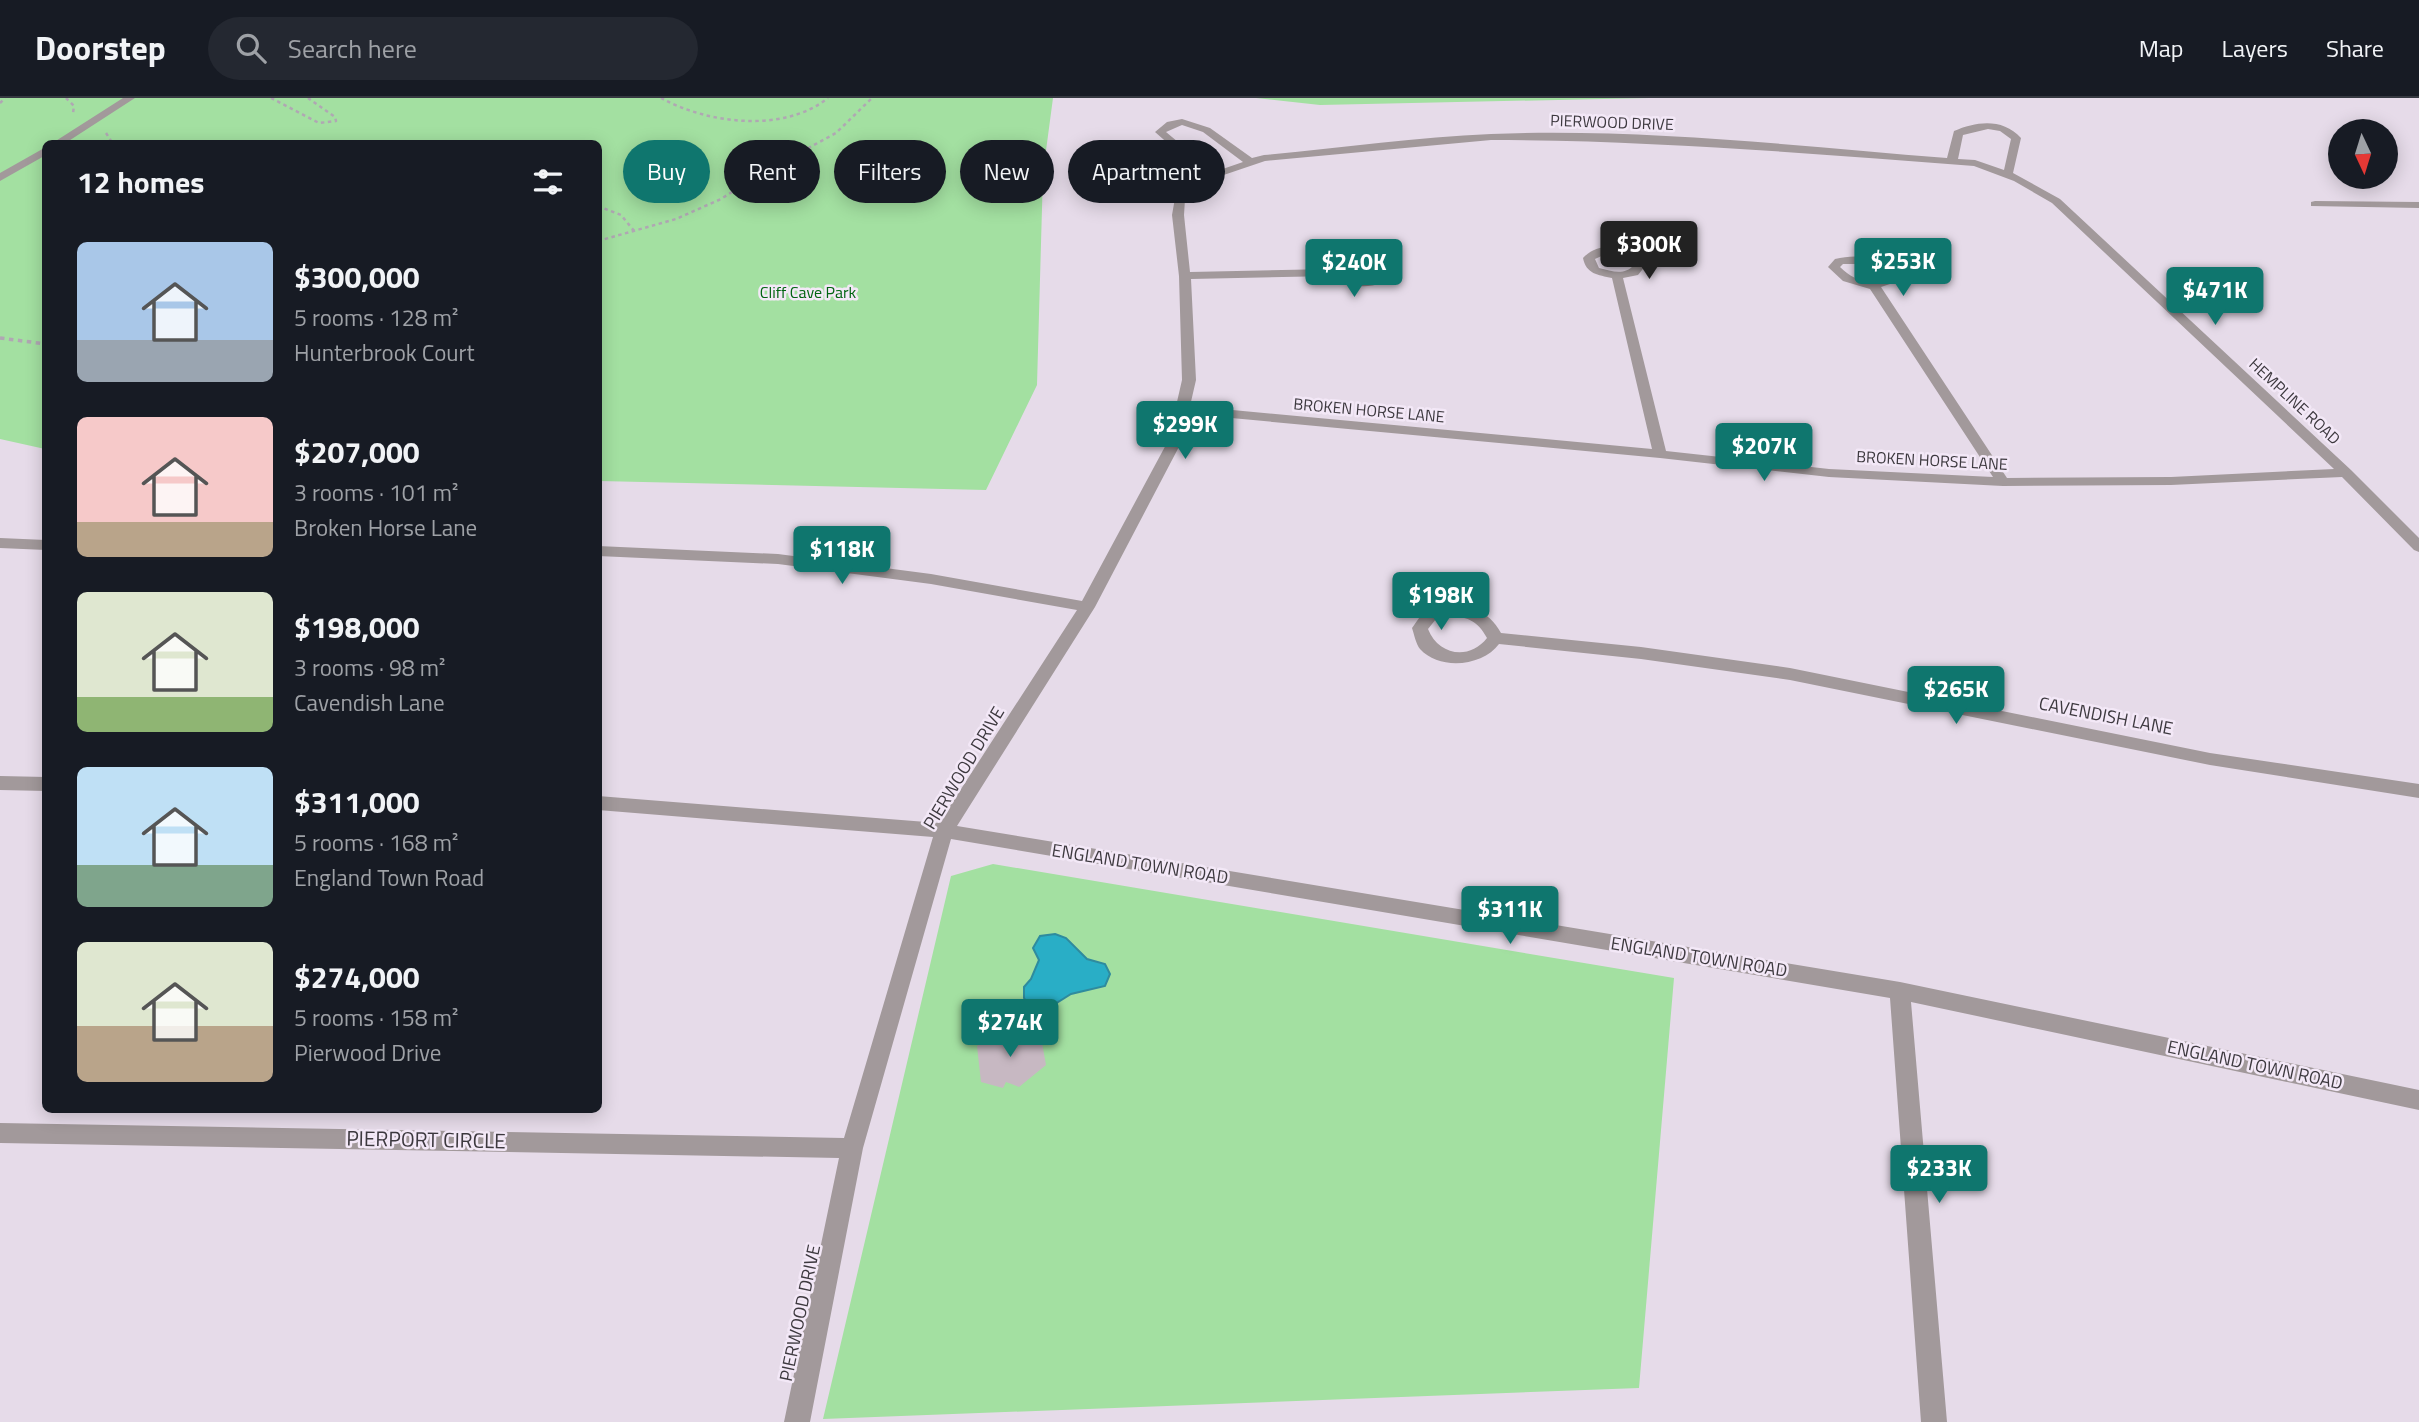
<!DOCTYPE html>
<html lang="en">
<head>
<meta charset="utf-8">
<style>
  :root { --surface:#171b24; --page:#242831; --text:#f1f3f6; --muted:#9ea1a6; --line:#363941; --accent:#0f766e }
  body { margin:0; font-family:"Titillium Web",sans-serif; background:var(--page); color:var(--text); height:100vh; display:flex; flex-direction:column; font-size:26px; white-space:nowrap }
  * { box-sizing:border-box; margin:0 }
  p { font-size:23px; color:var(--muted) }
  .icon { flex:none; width:38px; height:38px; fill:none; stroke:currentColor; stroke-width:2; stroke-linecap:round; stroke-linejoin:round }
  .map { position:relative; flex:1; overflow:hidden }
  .drawer { position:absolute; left:42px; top:42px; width:560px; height:973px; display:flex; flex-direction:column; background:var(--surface); border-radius:10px; box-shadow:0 4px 18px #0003 }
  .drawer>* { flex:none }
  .hud { position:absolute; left:623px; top:42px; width:665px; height:63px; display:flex; gap:14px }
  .needle { width:46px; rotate:176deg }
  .tools { position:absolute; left:2328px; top:21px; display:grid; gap:14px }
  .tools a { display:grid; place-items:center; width:70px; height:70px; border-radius:50%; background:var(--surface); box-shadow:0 4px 18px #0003; font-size:35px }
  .price { position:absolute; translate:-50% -60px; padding:0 16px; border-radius:7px; background:var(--accent); color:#fff; font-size:23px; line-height:46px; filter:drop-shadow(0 2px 4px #0008) }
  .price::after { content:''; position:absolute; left:50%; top:42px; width:21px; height:16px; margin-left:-10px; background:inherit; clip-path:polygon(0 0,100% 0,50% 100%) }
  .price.active { background:#222; color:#fff }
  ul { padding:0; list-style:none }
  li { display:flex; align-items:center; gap:21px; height:175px; padding:0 35px }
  li span { display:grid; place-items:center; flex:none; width:196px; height:140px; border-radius:10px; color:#555 }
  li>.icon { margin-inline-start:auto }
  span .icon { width:84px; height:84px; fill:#fffc; stroke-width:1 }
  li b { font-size:30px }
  h2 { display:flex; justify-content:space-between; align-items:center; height:84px; padding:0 35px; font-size:30px }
  .pill { padding:0 24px; border-radius:32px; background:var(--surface); box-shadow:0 4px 18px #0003; font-size:24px; line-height:63px }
  .pill.active { background:var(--accent); color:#fff }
  header { display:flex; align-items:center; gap:42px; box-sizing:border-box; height:98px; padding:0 35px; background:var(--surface); border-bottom:2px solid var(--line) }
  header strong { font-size:33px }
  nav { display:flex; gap:38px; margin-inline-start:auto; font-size:24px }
  .search { width:490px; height:63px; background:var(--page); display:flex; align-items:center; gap:18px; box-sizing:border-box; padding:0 24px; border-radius:38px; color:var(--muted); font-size:26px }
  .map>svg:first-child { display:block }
</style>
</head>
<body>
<header>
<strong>Doorstep</strong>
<div class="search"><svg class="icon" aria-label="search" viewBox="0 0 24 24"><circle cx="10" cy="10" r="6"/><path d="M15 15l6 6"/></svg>Search here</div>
<nav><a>Map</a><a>Layers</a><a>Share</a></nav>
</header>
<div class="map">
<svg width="2419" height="1324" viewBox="0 0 2419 1324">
  <rect width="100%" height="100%" fill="#e6dbe9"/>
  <path fill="#a3e0a1" d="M0 0H1053L1043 75 1037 287 986 392 599 383 598 46H46L45 351 0 341Z
    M1256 0H1649L1320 7Z
    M993 766 1674 880 1639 1290 823 1321 951 778Z"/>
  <path fill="#29aec6" stroke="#2f8b9e" stroke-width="2" d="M1055 836 1066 840 1087 861 1105 866 1110 876 1105 888 1071 896 1047 911 1030 910 1024 900V889L1031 881 1039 862 1033 850 1040 838Z"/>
  <path fill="#c7b8c2" d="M1011 932 1041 939 1046 967 1019 989 1006 984 1003 990 981 984 977 948 995 935 1000 940Z"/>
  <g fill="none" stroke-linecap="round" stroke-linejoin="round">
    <path stroke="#b0a7b3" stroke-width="2.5" stroke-dasharray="3.5 3.5" stroke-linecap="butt" d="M66 0 74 8 73 15
      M271 0 319 25 336 23 335 19 308 0
      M661 0C708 26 784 35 828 0
      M0 5 5 0
      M106 35 113 46
      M598 108 621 117 635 134
      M598 143 676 121 721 101 757 78 836 35 872 0"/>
    <path stroke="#b0a7b3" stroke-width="3.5" stroke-dasharray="4.5 4.5" stroke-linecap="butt" d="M0 240 46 246"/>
    <path fill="#a2999b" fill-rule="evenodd" d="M123 0H135L64 46H51Z
      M1182 21 1210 30 1252 60 1264 57C1340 50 1416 39 1491 36 1640 30 1799 48 1947 60L1954 33C1977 23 2003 20 2021 40L2013 75 2060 101 2351 372 2419 440V454L2414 452 2342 379 2171 387 2003 388 1829 379 1660 360 1188 316 1182 343 1095 509 957 728 1900 884 2419 992V1012L1911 904 1947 1324H1921L1890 900 951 741 863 1050 810 1324H784L839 1060 0 1045V1025L844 1040 933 739 598 712V698L939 725 1077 512 931 486 778 466 598 458V448L778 456 931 476 1082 503 1168 343 1182 282 1179 178 1172 117 1175 100 1192 81 1204 77 1155 34 1167 24ZM1182 27 1203 34 1243 64 1214 74 1166 34ZM1988 31 2000 33 2011 41 2004 72 1975 62 1958 61 1963 37ZM1491 42C1652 42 1813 56 1974 68L2014 83 2052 105 2334 371 2171 379 2007 380 1881 189 1893 185 1895 174C1880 158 1856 156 1835 161L1828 169 1843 183 1870 191 1993 379 1829 371 1666 353 1623 180 1638 177 1646 167 1641 157C1622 149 1599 143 1583 160 1586 176 1598 177 1612 180L1652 351 1190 308 1196 282 1191 181 1333 178C1351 192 1379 192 1396 176L1392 164 1362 156 1333 164 1331 171 1190 174 1184 117 1185 101 1200 85 1265 63ZM1606 156 1632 161 1634 167C1624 178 1612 173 1599 170L1595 161ZM1362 163 1383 168 1384 175C1369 183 1356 183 1342 173L1343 168ZM1843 166H1865L1883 175V180C1867 187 1852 181 1840 169Z
      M46 49V57L0 83V75Z
      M2315 103 2419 104V110L2311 108V104Z
      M0 440 46 442V452L0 450Z
      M1445 507C1470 509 1488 511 1501 535L1641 549 1790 570 2210 655 2419 686V700L2210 667 1790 582 1641 561 1499 546C1483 568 1440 573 1420 551 1416 546 1414 536 1412 530L1424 513ZM1446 517C1466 519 1477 521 1487 540 1469 563 1438 557 1428 531L1436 521Z
      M0 678 46 679V693L0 692Z"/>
  </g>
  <g text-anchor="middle" stroke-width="5" stroke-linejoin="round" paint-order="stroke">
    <g font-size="16" fill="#3d393f" stroke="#f3e8f7">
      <text transform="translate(1612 24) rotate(2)" y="6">PIERWOOD DRIVE</text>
      <text transform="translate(2295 303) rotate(43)" y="6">HEMPLINE ROAD</text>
      <text transform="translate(1369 312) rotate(5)" y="6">BROKEN HORSE LANE</text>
      <text transform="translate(1932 362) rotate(3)" y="6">BROKEN HORSE LANE</text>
    </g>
    <g font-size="16" fill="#006511" stroke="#f3e8f7">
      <text x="808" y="200">Cliff Cave Park</text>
    </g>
    <g font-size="18" fill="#3d393f" stroke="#f3e8f7">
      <text transform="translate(2106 618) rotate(11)" y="6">CAVENDISH LANE</text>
      <text transform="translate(964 670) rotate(-59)" y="6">PIERWOOD DRIVE</text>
      <text transform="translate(1140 766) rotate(9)" y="6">ENGLAND TOWN ROAD</text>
      <text transform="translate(1699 859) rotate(9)" y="6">ENGLAND TOWN ROAD</text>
      <text transform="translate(2255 967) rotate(12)" y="6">ENGLAND TOWN ROAD</text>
      <text transform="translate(800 1215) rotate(-78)" y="6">PIERWOOD DRIVE</text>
    </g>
    <g font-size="21" fill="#3d393f" stroke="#f3e8f7">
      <text transform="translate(426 1042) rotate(1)" y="7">PIERPORT CIRCLE</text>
    </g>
  </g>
</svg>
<div class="tools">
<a><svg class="needle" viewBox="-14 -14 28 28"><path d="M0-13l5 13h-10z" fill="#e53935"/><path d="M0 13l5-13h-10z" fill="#9ea1a6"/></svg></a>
</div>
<b class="price active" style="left:1649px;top:183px">$300K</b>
<b class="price" style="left:1903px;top:200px">$253K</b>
<b class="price" style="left:1354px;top:201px">$240K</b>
<b class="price" style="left:2215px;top:229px">$471K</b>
<b class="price" style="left:1185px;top:363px">$299K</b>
<b class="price" style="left:1764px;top:385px">$207K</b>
<b class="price" style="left:842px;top:488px">$118K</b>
<b class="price" style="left:1441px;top:534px">$198K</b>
<b class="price" style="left:1956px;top:628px">$265K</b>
<b class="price" style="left:1510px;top:848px">$311K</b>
<b class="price" style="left:1010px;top:961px">$274K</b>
<b class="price" style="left:1939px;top:1107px">$233K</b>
<div class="hud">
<a class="pill active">Buy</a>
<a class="pill">Rent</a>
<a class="pill">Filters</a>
<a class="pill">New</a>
<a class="pill">Apartment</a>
</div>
<section class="drawer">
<h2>12 homes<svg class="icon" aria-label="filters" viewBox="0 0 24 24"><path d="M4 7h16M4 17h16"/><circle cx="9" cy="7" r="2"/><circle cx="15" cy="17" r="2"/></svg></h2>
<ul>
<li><span style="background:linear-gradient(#a9c7e8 70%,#9aa5b1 0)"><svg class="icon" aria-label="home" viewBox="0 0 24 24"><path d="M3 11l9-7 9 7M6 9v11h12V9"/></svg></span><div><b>$300,000</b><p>5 rooms · 128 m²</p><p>Hunterbrook Court</p></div></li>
<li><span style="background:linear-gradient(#f6c9c9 75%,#b9a48a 0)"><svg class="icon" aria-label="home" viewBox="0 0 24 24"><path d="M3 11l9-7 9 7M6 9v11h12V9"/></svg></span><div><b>$207,000</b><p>3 rooms · 101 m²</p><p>Broken Horse Lane</p></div></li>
<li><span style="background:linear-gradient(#dfe7d0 75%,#8fb573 0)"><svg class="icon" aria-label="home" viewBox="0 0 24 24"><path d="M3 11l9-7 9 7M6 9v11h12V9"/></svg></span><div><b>$198,000</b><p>3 rooms · 98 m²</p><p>Cavendish Lane</p></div></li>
<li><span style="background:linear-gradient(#bfe0f5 70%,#7fa58c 0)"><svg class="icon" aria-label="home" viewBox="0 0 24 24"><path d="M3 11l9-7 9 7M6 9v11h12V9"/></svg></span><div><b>$311,000</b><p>5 rooms · 168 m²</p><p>England Town Road</p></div></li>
<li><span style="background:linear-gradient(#dfe7d0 60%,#b9a48a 0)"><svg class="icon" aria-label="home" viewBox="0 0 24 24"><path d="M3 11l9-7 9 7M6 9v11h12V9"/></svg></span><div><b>$274,000</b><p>5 rooms · 158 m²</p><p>Pierwood Drive</p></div></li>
</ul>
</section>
</div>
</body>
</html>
